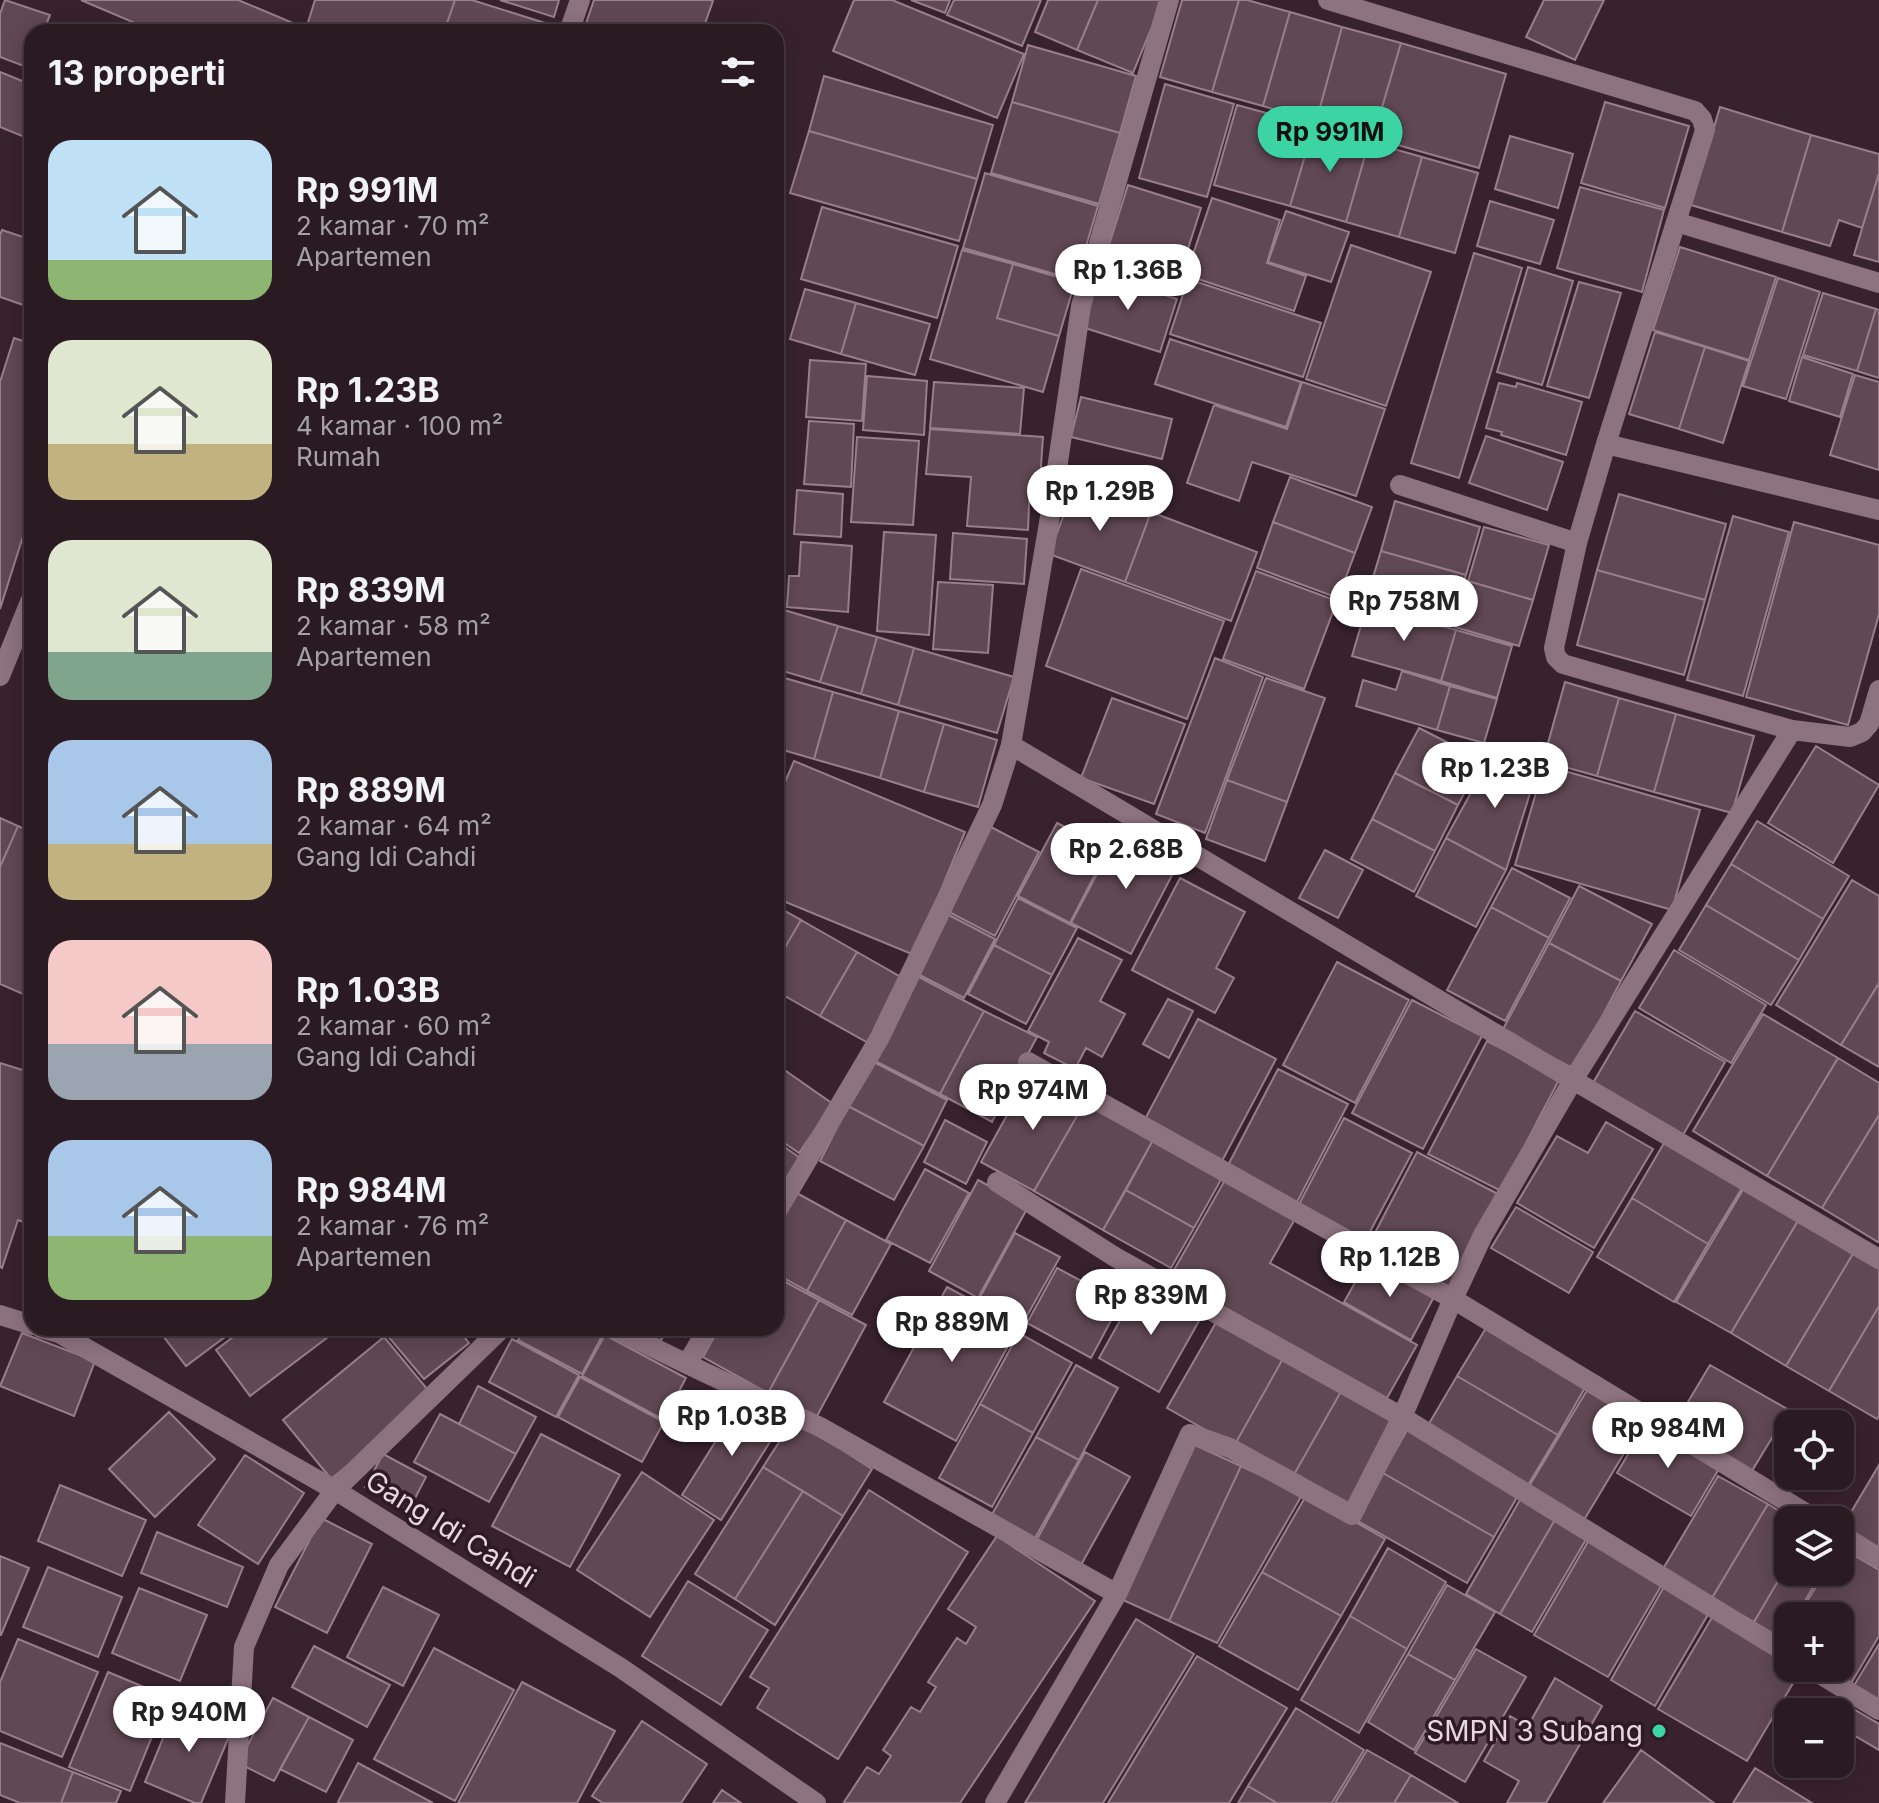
<!DOCTYPE html>
<html lang="id">
<head>
<meta charset="utf-8">
<style>
  :root { --surface:#2a1a22; --page:#36272f; --text:#f1f3f6; --muted:#a5a1a5; --line:#463840; --accent:#3dd4a3 }
  body { margin:0; font-family:Inter,sans-serif; background:var(--page); color:var(--text); height:100vh; display:flex; flex-direction:column; font-size:30px; white-space:nowrap }
  * { box-sizing:border-box; margin:0 }
  p { font-size:26px; color:var(--muted) }
  .icon { flex:none; width:44px; height:44px; fill:none; stroke:currentColor; stroke-width:2; stroke-linecap:round; stroke-linejoin:round }
  .map { position:relative; flex:1; overflow:hidden }
  .details { position:absolute; left:24px; top:24px; width:760px; height:1312px; display:flex; flex-direction:column; background:var(--surface); border-radius:24px; box-shadow:0 4px 20px #0003,0 0 0 2px var(--line) }
  .details>* { flex:none }
  .tools { position:absolute; left:1774px; top:1410px; display:grid; gap:16px }
  .tools a { display:grid; place-items:center; width:80px; height:80px; border-radius:16px; background:var(--surface); box-shadow:0 4px 20px #0003,0 0 0 2px var(--line); font-size:40px }
  .price { position:absolute; translate:-50% -68px; padding:0 18px; border-radius:28px; background:#fff; color:#222; font-size:26px; line-height:52px; filter:drop-shadow(0 2px 4px #0008) }
  .price::after { content:''; position:absolute; left:50%; top:48px; width:24px; height:18px; margin-left:-12px; background:inherit; clip-path:polygon(0 0,100% 0,50% 100%) }
  .price.on { background:var(--accent); color:#111 }
  ul { padding:0; list-style:none }
  li { display:flex; align-items:center; gap:24px; height:200px; padding:0 24px }
  li span { display:grid; place-items:center; flex:none; width:224px; height:160px; border-radius:24px; color:#555 }
  li>.icon { margin-inline-start:auto }
  span .icon { width:96px; height:96px; fill:#fffc; stroke-width:1 }
  li b { font-size:34px }
  h2 { display:flex; justify-content:space-between; align-items:center; height:96px; padding:0 24px; font-size:34px }
  .map>svg:first-child { display:block }
</style>
</head>
<body>
<div class="map">
<svg width="1879" height="1803" viewBox="0 0 1879 1803">
  <rect width="100%" height="100%" fill="#38222e"/>
  <path fill="#604854" stroke="#997e8c" stroke-width="2" d="M5 0 50 15 43 32H32V59L29 68 0 57V14Z
    M81 0H238L293 23 289 32H156Z
    M315 0H455L444 32H305Z
    M455 0H472L548 24 545 32H444Z
    M500 0H559L554 17Z
    M594 0H711L713 1 702 32H583Z
    M854 0H892L1024 54 997 118 833 51Z
    M911 0H950L945 13Z
    M954 0H1041L1022 46 947 15Z
    M1048 0H1098L1077 50 1035 32Z
    M1098 0H1163L1133 73 1077 50Z
    M1182 0H1239L1212 92 1160 77Z
    M1239 0H1247L1290 12 1263 106 1212 92Z
    M1544 0H1604L1575 60 1526 37Z
    M1290 12 1342 27 1316 122 1263 106Z
    M1342 27 1401 43 1373 138 1316 122Z
    M1401 43 1506 74 1479 168 1373 138Z
    M1028 45 1136 76 1120 133 1012 102Z
    M0 72 32 85V140L0 127Z
    M824 76 993 125 977 179 809 131Z
    M1165 84 1234 104 1207 197 1139 178Z
    M1012 102 1120 133 1099 204 991 173Z
    M1605 102 1689 126 1665 208 1581 183Z
    M1237 105 1314 126 1290 206 1214 185Z
    M1720 107 1811 135 1782 232 1691 205Z
    M1314 126 1369 142 1346 222 1290 206Z
    M809 131 977 179 959 241 790 193Z
    M1811 135 1879 154V173L1862 228 1839 220 1830 246 1782 232Z
    M1510 136 1573 154 1558 208 1495 189Z
    M1369 142 1422 157 1399 237 1346 222Z
    M1422 157 1478 173 1455 253 1399 237Z
    M985 173 1098 206 1076 280 963 248Z
    M1879 173V262L1854 255Z
    M1128 185 1201 208 1174 293 1101 270Z
    M1580 187 1664 210 1642 292 1557 268Z
    M1212 198 1280 220 1267 263 1306 276 1294 311 1186 275Z
    M1490 201 1554 220 1540 264 1477 246Z
    M822 207 958 246 937 318 801 279Z
    M1286 211 1349 232 1331 282 1268 262Z
    M2 230 32 240V308L0 297V235Z
    M1351 245 1431 272 1386 406 1306 379Z
    M1680 247 1776 277 1749 360 1653 330Z
    M962 250 1013 264 997 318 1059 336 1043 392 930 359Z
    M1474 253 1522 268 1459 478 1411 463Z
    M1013 264 1075 282 1059 336 997 318Z
    M1528 267 1573 281 1542 385 1497 372Z
    M1096 273 1177 299 1160 352 1079 326Z
    M1778 278 1820 292 1786 399 1743 386Z
    M1188 279 1321 323 1303 377 1170 334Z
    M1579 282 1621 293 1589 398 1547 386Z
    M805 289 856 303 841 354 790 339Z
    M1823 293 1876 309 1857 371 1803 355Z
    M856 303 930 324 915 375 841 354Z
    M1876 309 1879 310V378L1857 371Z
    M1655 332 1705 347 1679 429 1629 414Z
    M14 338 32 344V508L0 609V382Z
    M1170 339 1301 382 1286 427 1155 384Z
    M1705 347 1749 361 1723 443 1679 429Z
    M1802 357 1853 374 1840 417 1789 401Z
    M810 360 866 364 862 421 806 417Z
    M1855 375 1879 382V470L1830 455Z
    M867 376 927 381 924 435 863 430Z
    M934 382 1024 388 1020 434 930 428Z
    M1302 382 1385 409 1356 496 1252 462 1239 501 1187 483 1214 405 1287 429Z
    M1499 383 1516 387 1517 383 1582 402 1566 455 1501 435 1502 432 1486 428Z
    M1081 397 1172 419 1162 459 1071 437Z
    M809 421 854 424 851 487 804 484Z
    M930 429 1043 437 1040 481H1030L1028 530 967 526 971 477 926 474Z
    M1486 436 1563 462 1547 510 1469 483Z
    M857 437 919 441 913 525 851 522Z
    M1290 477 1372 507 1355 553 1273 522Z
    M1075 485 1151 512 1125 582 1049 554Z
    M797 490 843 494 841 537 794 534Z
    M1619 494 1726 524 1705 600 1597 570Z
    M1395 501 1480 527 1466 575 1381 551Z
    M1151 512 1257 552 1231 621 1125 582Z
    M1733 516 1789 532 1743 696 1687 680Z
    M1273 522 1355 553 1338 598 1257 568Z
    M1794 522 1879 545V614L1848 725 1746 697Z
    M1484 527 1549 545 1533 600 1468 581Z
    M884 532 936 535 929 635 877 631Z
    M953 533 1027 539 1024 584 950 579Z
    M801 542 852 546 848 612 787 607 789 576H799Z
    M1381 551 1466 575 1451 626 1380 605 1384 589 1371 584Z
    M1081 569 1224 621 1187 719 1046 666Z
    M1597 570 1705 600 1684 675 1577 645Z
    M1256 571 1337 601 1304 689 1223 659Z
    M1468 581 1533 600 1519 646 1455 627Z
    M938 582 993 585 988 653 933 649Z
    M1367 605 1456 630 1441 681 1352 656Z
    M784 610 838 626 820 682 776 669V636Z
    M838 626 877 637 861 694 820 682Z
    M1456 630 1512 646 1497 698 1441 681Z
    M877 637 914 648 898 705 861 694Z
    M914 648 1014 677 997 733 898 705Z
    M1215 658 1263 677 1205 833 1156 814Z
    M1402 671 1450 686 1437 730 1356 706 1363 680 1396 690Z
    M781 677 833 692 814 759 776 748V694Z
    M1266 678 1325 698 1287 802 1227 780Z
    M1565 682 1619 698 1597 776 1543 761Z
    M1450 686 1497 699 1484 743 1437 730Z
    M833 692 899 711 880 778 814 759Z
    M1112 698 1185 724 1154 804 1081 778Z
    M1619 698 1676 714 1654 792 1597 776Z
    M899 711 944 724 924 792 880 778Z
    M1676 714 1754 736 1732 813 1654 792Z
    M944 724 997 740 978 807 924 792Z
    M1419 728 1482 760 1458 805 1395 773Z
    M1816 746 1879 785 1833 863 1768 823Z
    M1495 749 1537 771 1506 870 1446 838Z
    M794 761 965 832 914 955 776 898V803Z
    M1544 765 1700 810 1672 910 1515 865Z
    M1395 773 1458 805 1435 851 1372 819Z
    M1227 780 1287 802 1265 861 1206 839Z
    M0 818 18 826 0 867Z
    M1372 819 1435 851 1414 892 1351 859Z
    M1757 821 1849 876 1823 919 1731 864Z
    M1057 823 1108 849 1070 923 1018 896Z
    M18 826 32 832V998L0 984V867Z
    M989 826 1039 852 995 936 945 910Z
    M1122 827 1181 858 1131 954 1071 923Z
    M1446 838 1506 870 1476 927 1416 896Z
    M1325 850 1363 870 1338 918 1299 898Z
    M1731 864 1823 919 1799 960 1706 905Z
    M1512 868 1570 898 1549 938 1491 907Z
    M1180 878 1245 912 1216 968 1234 978 1215 1013 1132 970Z
    M1852 880 1879 896V983L1841 1045 1776 1005Z
    M1579 886 1652 924 1621 981 1549 943Z
    M1018 898 1077 928 1052 975 994 945Z
    M1706 905 1799 960 1771 1005 1679 950Z
    M776 906 801 920 776 963Z
    M1491 907 1549 938 1505 1021 1447 990Z
    M945 913 995 939 964 998 914 972Z
    M801 920 857 952 820 1016 776 991V963Z
    M1078 938 1122 960 1100 1001 1125 1014 1102 1057 1086 1048 1075 1069 1044 1053 1049 1042 1028 1031Z
    M1549 943 1621 981 1574 1069 1502 1031Z
    M994 945 1052 975 1026 1024 968 994Z
    M1674 950 1766 1005 1731 1063 1639 1008Z
    M857 952 906 980 870 1044 820 1016Z
    M1337 962 1409 1000 1355 1103 1283 1065Z
    M917 976 984 1011 940 1094 873 1060Z
    M1879 983V1067L1841 1045Z
    M1168 999 1193 1011 1169 1058 1143 1044Z
    M1412 1000 1482 1036 1423 1149 1352 1113Z
    M984 1011 1037 1037 992 1122 940 1094Z
    M1635 1011 1725 1062 1683 1135 1593 1083Z
    M1763 1014 1838 1058 1767 1176 1693 1131Z
    M1198 1019 1276 1059 1222 1161 1144 1121Z
    M1487 1041 1560 1078 1501 1191 1428 1154Z
    M1838 1058 1879 1083V1115L1822 1208 1767 1176Z
    M872 1061 947 1100 924 1146 848 1106Z
    M0 1063 32 1073V1225L18 1220 2 1268 0 1267Z
    M776 1064 833 1104 799 1153 776 1137Z
    M1278 1069 1348 1104 1295 1206 1226 1169Z
    M1031 1072 1085 1102 1034 1191 981 1162Z
    M1085 1102 1153 1140 1103 1230 1034 1191Z
    M848 1106 924 1146 894 1200 820 1161Z
    M1879 1115V1240L1878 1242 1822 1208Z
    M1344 1118 1412 1153 1364 1243 1297 1208Z
    M945 1120 987 1142 966 1184 924 1162Z
    M1606 1122 1653 1149 1594 1248 1517 1203 1557 1136 1588 1153Z
    M1153 1140 1222 1178 1194 1228 1126 1190Z
    M776 1141 803 1160 776 1198Z
    M1664 1143 1742 1188 1708 1244 1632 1198Z
    M1417 1152 1498 1194 1448 1290 1367 1248Z
    M925 1169 969 1193 930 1263 886 1240Z
    M978 1180 1028 1207 978 1298 929 1271Z
    M1225 1180 1295 1219 1270 1263 1417 1345 1387 1398 1170 1277Z
    M1744 1188 1799 1219 1731 1333 1676 1302Z
    M1126 1190 1194 1228 1171 1268 1103 1230Z
    M793 1191 846 1220 807 1291 776 1274V1222Z
    M1632 1198 1708 1244 1674 1302 1597 1257Z
    M1516 1207 1593 1252 1569 1293 1491 1248Z
    M1799 1219 1854 1252 1786 1366 1731 1333Z
    M846 1220 891 1244 852 1315 807 1291Z
    M1015 1233 1060 1257 1023 1323 979 1299Z
    M1854 1252 1879 1267V1306L1829 1391 1786 1366Z
    M1369 1258 1435 1295 1411 1340 1344 1302Z
    M1057 1268 1121 1302 1091 1358 1027 1323Z
    M776 1277 819 1300 768 1393 703 1357 719 1328H776Z
    M1148 1283 1203 1314 1159 1392 1099 1358 1127 1308 1133 1312Z
    M947 1287 1019 1326 956 1441 884 1402Z
    M819 1300 866 1325 816 1418 768 1393Z
    M1879 1306V1416L1877 1419 1829 1391Z
    M1218 1319 1285 1355 1234 1446 1167 1408Z
    M157 1328H237L186 1366Z
    M245 1328H340L250 1396 216 1350Z
    M381 1328H457L469 1343 424 1379Z
    M525 1328H587L602 1336 582 1374 518 1340Z
    M635 1328H668L660 1342Z
    M1486 1328 1586 1386 1558 1435 1457 1376Z
    M22 1333 95 1361 74 1416 0 1386Z
    M1019 1333 1072 1363 1033 1433 980 1404Z
    M605 1335 686 1378 664 1420 582 1376Z
    M384 1337 433 1396 331 1479 283 1420Z
    M512 1339 579 1375 556 1417 489 1382Z
    M1285 1355 1343 1388 1292 1478 1234 1446Z
    M1076 1365 1118 1388 1079 1460 1036 1437Z
    M1710 1365 1789 1410 1750 1474 1673 1427Z
    M1457 1376 1558 1435 1528 1485 1427 1427Z
    M580 1377 664 1422 642 1462 558 1417Z
    M478 1386 536 1417 516 1454 459 1424Z
    M1589 1387 1644 1420 1584 1520 1528 1488Z
    M1343 1388 1397 1418 1346 1508 1292 1478Z
    M744 1396 783 1421 721 1520 682 1495Z
    M980 1404 1033 1433 992 1507 939 1478Z
    M169 1412 215 1459 155 1517 109 1469Z
    M440 1414 516 1454 489 1502 414 1462Z
    M794 1419 872 1469 843 1516 763 1467Z
    M1646 1424 1720 1467 1691 1516 1617 1473Z
    M1407 1430 1519 1494 1494 1537 1383 1473Z
    M541 1434 620 1475 570 1567 492 1526Z
    M1036 1437 1079 1460 1034 1540 991 1516Z
    M1195 1445 1241 1466 1169 1621 1123 1600Z
    M1085 1452 1130 1477 1081 1565 1036 1541Z
    M383 1454 426 1477 409 1510 365 1487Z
    M245 1455 304 1493 258 1564 198 1525Z
    M1879 1465V1551L1841 1529Z
    M1241 1466 1302 1495 1217 1643 1169 1621Z
    M763 1467 803 1491 735 1599 695 1574Z
    M642 1472 714 1520 650 1617 577 1570Z
    M1383 1473 1494 1537 1467 1583 1356 1520Z
    M1718 1476 1768 1504 1712 1598 1663 1569Z
    M60 1485 146 1520 122 1576 38 1541Z
    M869 1490 968 1552 838 1759 757 1708 769 1688 750 1677Z
    M803 1491 843 1516 775 1625 735 1599Z
    M1307 1494 1385 1539 1341 1616 1262 1572Z
    M1521 1498 1556 1518 1500 1614 1466 1594Z
    M1768 1504 1794 1520H1788V1564L1754 1622 1712 1598Z
    M321 1518 372 1544 327 1633 275 1607Z
    M1556 1518 1588 1536 1532 1632 1500 1614Z
    M157 1532 243 1567 227 1607 141 1573Z
    M997 1536 1095 1601 960 1803H846L844 1802 867 1767 879 1774 891 1756 883 1750 911 1707 920 1712 936 1687 928 1682 957 1638 966 1644 976 1627 948 1609Z
    M1590 1538 1664 1581 1608 1677 1534 1635Z
    M1840 1547 1879 1570V1636L1850 1685 1822 1668H1840V1616H1798L1825 1572H1840Z
    M1388 1548 1446 1582 1407 1649 1350 1616Z
    M0 1556 29 1568 1 1635H0Z
    M1788 1564V1572H1822L1796 1616H1788V1629L1782 1639 1754 1622Z
    M48 1567 122 1597 98 1657 23 1627Z
    M1262 1572 1341 1616 1298 1690 1219 1646Z
    M688 1581 768 1630 721 1705 642 1656Z
    M1447 1585 1495 1612 1455 1680 1408 1654Z
    M1665 1585 1710 1611 1655 1706 1611 1680Z
    M383 1587 439 1615 403 1686 347 1657Z
    M139 1588 207 1615 180 1681 112 1653Z
    M1714 1614 1788 1657V1668H1802L1747 1761 1658 1709Z
    M1350 1616 1407 1649 1359 1733 1301 1700Z
    M1136 1619 1194 1654 1103 1803H1025Z
    M18 1639 98 1672 62 1757 0 1731V1682Z
    M1879 1644V1705L1852 1689Z
    M314 1646 390 1685 367 1727 292 1687Z
    M434 1648 514 1690 455 1801 374 1759Z
    M1476 1649 1526 1677 1465 1782 1415 1753Z
    M1408 1654 1455 1680 1414 1750 1368 1722Z
    M1197 1656 1287 1708 1229 1803H1108Z
    M108 1672 168 1697 130 1791 69 1767Z
    M1555 1678 1602 1706 1546 1803H1507L1519 1781 1484 1761 1510 1716 1528 1726Z
    M522 1682 615 1731 577 1803H458Z
    M273 1698 309 1717 274 1781 238 1763Z
    M1840 1701 1879 1724V1750L1840 1727V1712H1833Z
    M177 1704 233 1727 201 1803H195L145 1782Z
    M1296 1708 1364 1750 1332 1803H1277L1248 1786Z
    M309 1717 353 1740 326 1792 280 1769Z
    M642 1721 707 1764 681 1803H603L592 1796Z
    M0 1743 73 1772 61 1803H20L0 1795Z
    M1367 1750 1411 1775 1394 1803H1335Z
    M1641 1750 1714 1803H1603Z
    M358 1763 433 1803H341L338 1802Z
    M1755 1768 1812 1803H1733Z
    M73 1772 121 1791 116 1803H61Z
    M1411 1775 1458 1803H1394Z
    M1248 1786 1277 1803H1238Z
    M722 1790 741 1803H713Z"/>
  <g fill="none" stroke-linecap="round" stroke-linejoin="round">
    <path stroke="#8d727f" stroke-width="20" d="M1328 0 1695 111 1702 119 1705 130 1676 222 1879 283
      M569 32 580 0
      M1606 444 1676 222
      M1400 485 1577 543
      M1879 510 1606 444 1577 543 1554 648 1556 657 1563 664 1792 730 1850 737 1862 732 1869 724 1879 690
      M0 676 32 597
      M1011 745 1573 1080 1879 1259
      M1028 1062 1453 1299 1817 1520
      M997 1182 1115 1257 1402 1417 1788 1654
      M776 1213 879 1039 992 805 1011 745 1049 523 1081 306 1169 0
      M0 1315 32 1325
      M41 1328 59 1333 335 1490 621 1668 816 1803
      M613 1328 687 1364 708 1328
      M687 1364 820 1427 1117 1594
      M1840 1534 1879 1558
      M1810 1668 1879 1710
      M235 1803 244 1647 279 1565 335 1490 502 1328
      M995 1803 1117 1594 1190 1434 1230 1448 1352 1515 1402 1417 1453 1299 1483 1235 1573 1080 1792 730"/>
  </g>
  <circle fill="#3dd4a3" stroke="#2e1924" stroke-width="3" cx="1659" cy="1731" r="8"/>
  <g text-anchor="middle" stroke-width="7" stroke-linejoin="round" paint-order="stroke">
    <g font-size="28" fill="#e7d8e0" stroke="#2e1924">
      <text transform="translate(451 1529) rotate(32)" y="10">Gang Idi Cahdi</text>
    </g>
    <g font-size="28" fill="#e7d8e0" stroke="#2e1924" text-anchor="end">
      <text x="1643" y="1741">SMPN 3 Subang</text>
    </g>
  </g>
</svg>
<div class="tools">
<a><svg class="icon" aria-label="locate" viewBox="0 0 24 24"><circle cx="12" cy="12" r="6"/><path d="M12 2v4M12 18v4M2 12h4M18 12h4"/></svg></a>
<a><svg class="icon" aria-label="layers" viewBox="0 0 24 24"><path d="M12 4l9 5-9 5-9-5zM3 14l9 5 9-5"/></svg></a>
<a>+</a>
<a>−</a>
</div>
<b class="price on" style="left:1330px;top:174px">Rp 991M</b>
<b class="price" style="left:1128px;top:312px">Rp 1.36B</b>
<b class="price" style="left:1100px;top:533px">Rp 1.29B</b>
<b class="price" style="left:1404px;top:643px">Rp 758M</b>
<b class="price" style="left:1495px;top:810px">Rp 1.23B</b>
<b class="price" style="left:1126px;top:891px">Rp 2.68B</b>
<b class="price" style="left:1033px;top:1132px">Rp 974M</b>
<b class="price" style="left:1390px;top:1299px">Rp 1.12B</b>
<b class="price" style="left:1151px;top:1337px">Rp 839M</b>
<b class="price" style="left:952px;top:1364px">Rp 889M</b>
<b class="price" style="left:732px;top:1458px">Rp 1.03B</b>
<b class="price" style="left:1668px;top:1470px">Rp 984M</b>
<b class="price" style="left:189px;top:1754px">Rp 940M</b>
<section class="details">
<h2>13 properti<svg class="icon" aria-label="filters" viewBox="0 0 24 24"><path d="M4 7h16M4 17h16"/><circle cx="9" cy="7" r="2"/><circle cx="15" cy="17" r="2"/></svg></h2>
<ul>
<li><span style="background:linear-gradient(#bfe0f5 75%,#8fb573 0)"><svg class="icon" aria-label="home" viewBox="0 0 24 24"><path d="M3 11l9-7 9 7M6 9v11h12V9"/></svg></span><div><b>Rp 991M</b><p>2 kamar · 70 m²</p><p>Apartemen</p></div></li>
<li><span style="background:linear-gradient(#dfe7d0 65%,#c2b280 0)"><svg class="icon" aria-label="home" viewBox="0 0 24 24"><path d="M3 11l9-7 9 7M6 9v11h12V9"/></svg></span><div><b>Rp 1.23B</b><p>4 kamar · 100 m²</p><p>Rumah</p></div></li>
<li><span style="background:linear-gradient(#dfe7d0 70%,#7fa58c 0)"><svg class="icon" aria-label="home" viewBox="0 0 24 24"><path d="M3 11l9-7 9 7M6 9v11h12V9"/></svg></span><div><b>Rp 839M</b><p>2 kamar · 58 m²</p><p>Apartemen</p></div></li>
<li><span style="background:linear-gradient(#a9c7e8 65%,#c2b280 0)"><svg class="icon" aria-label="home" viewBox="0 0 24 24"><path d="M3 11l9-7 9 7M6 9v11h12V9"/></svg></span><div><b>Rp 889M</b><p>2 kamar · 64 m²</p><p>Gang Idi Cahdi</p></div></li>
<li><span style="background:linear-gradient(#f6c9c9 65%,#9aa5b1 0)"><svg class="icon" aria-label="home" viewBox="0 0 24 24"><path d="M3 11l9-7 9 7M6 9v11h12V9"/></svg></span><div><b>Rp 1.03B</b><p>2 kamar · 60 m²</p><p>Gang Idi Cahdi</p></div></li>
<li><span style="background:linear-gradient(#a9c7e8 60%,#8fb573 0)"><svg class="icon" aria-label="home" viewBox="0 0 24 24"><path d="M3 11l9-7 9 7M6 9v11h12V9"/></svg></span><div><b>Rp 984M</b><p>2 kamar · 76 m²</p><p>Apartemen</p></div></li>
</ul>
</section>
</div>
</body>
</html>
